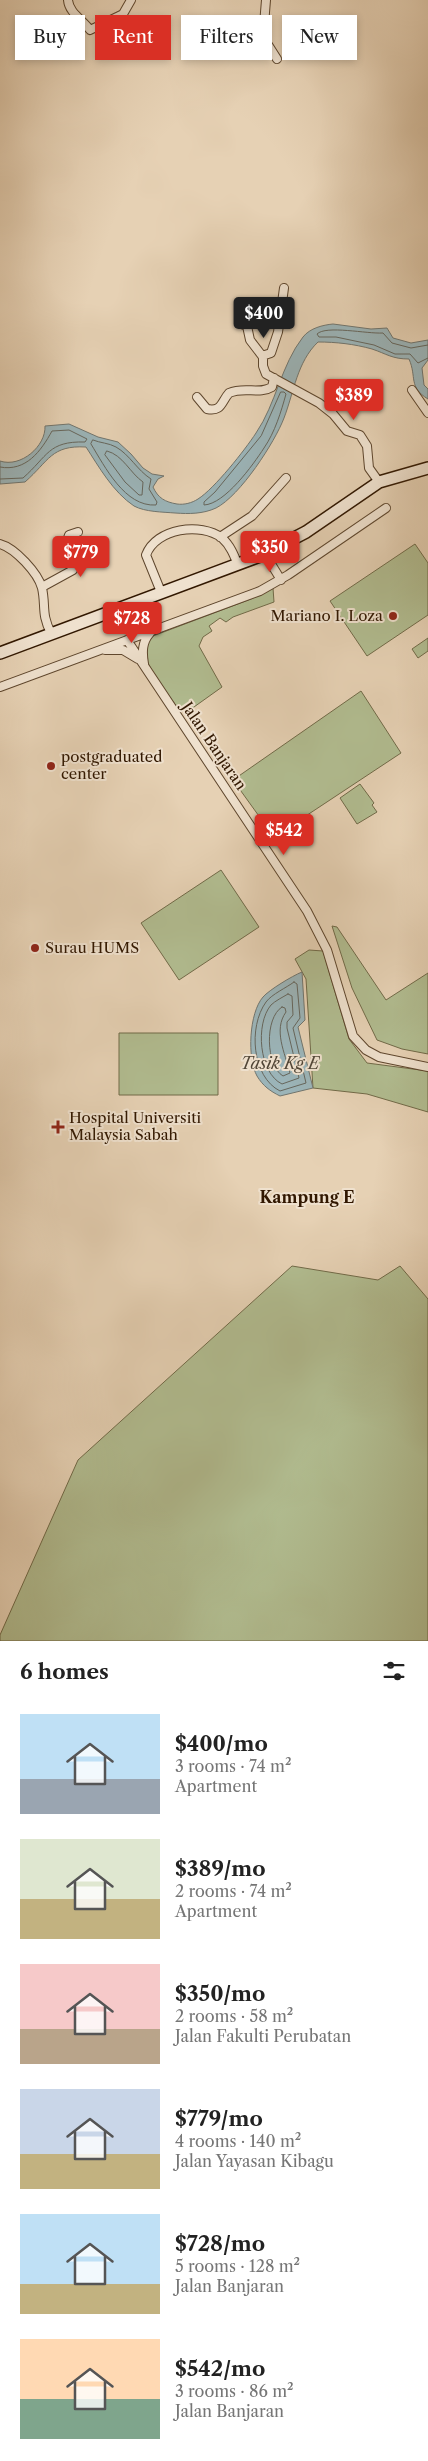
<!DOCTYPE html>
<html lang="en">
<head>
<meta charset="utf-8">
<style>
  :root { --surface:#fff; --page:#f2f2f2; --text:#222; --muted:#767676; --accent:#d93025 }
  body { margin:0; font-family:"Libre Caslon Text",serif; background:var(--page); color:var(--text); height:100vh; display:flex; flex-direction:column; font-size:19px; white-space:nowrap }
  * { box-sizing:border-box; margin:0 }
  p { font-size:16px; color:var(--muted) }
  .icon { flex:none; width:28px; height:28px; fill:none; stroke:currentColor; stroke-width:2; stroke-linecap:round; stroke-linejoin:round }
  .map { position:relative; height:1641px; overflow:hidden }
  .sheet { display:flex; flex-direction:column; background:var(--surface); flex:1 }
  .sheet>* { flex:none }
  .banner { position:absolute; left:15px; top:15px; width:399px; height:45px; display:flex; gap:10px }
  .price { position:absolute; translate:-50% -42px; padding:0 11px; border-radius:5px; background:var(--accent); color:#fff; font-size:16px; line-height:32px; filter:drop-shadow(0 1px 2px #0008) }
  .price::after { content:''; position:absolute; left:50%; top:30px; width:15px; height:11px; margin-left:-8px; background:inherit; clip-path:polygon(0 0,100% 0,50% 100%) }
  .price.current { background:#222; color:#fff }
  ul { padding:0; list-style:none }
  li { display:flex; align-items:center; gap:15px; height:125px; padding:0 20px }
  li span { display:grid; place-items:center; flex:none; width:140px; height:100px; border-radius:0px; color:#555 }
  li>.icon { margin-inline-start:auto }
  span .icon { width:60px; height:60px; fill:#fffc; stroke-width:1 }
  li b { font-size:21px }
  h2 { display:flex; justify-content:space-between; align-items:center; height:60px; padding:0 20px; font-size:21px }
  .tag { padding:0 18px; border-radius:0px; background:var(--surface); box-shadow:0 2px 8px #0003; font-size:18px; line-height:45px }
  .tag.current { background:var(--accent); color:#fff }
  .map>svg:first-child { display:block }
</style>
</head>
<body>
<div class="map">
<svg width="428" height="1641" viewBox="0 0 428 1641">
  <rect width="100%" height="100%" fill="#e6d1b4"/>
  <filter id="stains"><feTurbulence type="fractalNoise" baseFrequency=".004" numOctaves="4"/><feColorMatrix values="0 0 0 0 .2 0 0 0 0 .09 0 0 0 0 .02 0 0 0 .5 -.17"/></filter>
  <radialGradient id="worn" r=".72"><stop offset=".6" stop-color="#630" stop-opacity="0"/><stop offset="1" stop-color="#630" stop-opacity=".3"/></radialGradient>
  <path fill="#b1bc90" stroke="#716a48" d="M415 544 428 563V615L367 656 330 601Z
    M273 588 274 602 233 617 226 622 220 618 209 626 212 631 203 637 199 646 222 687 187 712 180 711C171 698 139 660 145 645 146 642 151 638 153 636L251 599Z
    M428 638V651L418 658 412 649Z
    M361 691 401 753 274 837 233 780Z
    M360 784 374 803 372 805 377 812 357 824 340 798Z
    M221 870 259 927 179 980 141 923Z
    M332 926 337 927 386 1000 428 973V1054L402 1049 377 1040 352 988Z
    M309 950 323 951 349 1039 367 1063 428 1071V1112L367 1094 313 1088 306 979 295 959Z
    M119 1033H218V1095H119Z
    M292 1266 378 1280 400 1266 428 1299V1641H0V1635L78 1460Z"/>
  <path fill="#9bb4b8" stroke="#71756e" d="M333 324 371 329 387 328 393 338 411 343 428 340V360L422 368 424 385 428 389V399C408 387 417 377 409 359 392 359 387 354 372 349 354 344 336 342 318 342 297 362 294 392 284 418 275 442 240 496 216 508 203 514 189 514 175 513 163 512 145 512 134 506 113 492 99 467 86 447 51 445 49 461 25 482L0 484V461C21 468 46 446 45 426L69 424 98 437 118 442 131 454 143 468 152 474 164 476 158 479 153 487C158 498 165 502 177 504 184 505 192 503 198 499 214 489 245 450 256 433 276 404 281 365 303 337 310 328 323 325 333 324Z
    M302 972 305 1020 298 1027 313 1088 280 1096C270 1091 263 1086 257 1076 247 1058 249 1013 263 997 269 990 292 976 302 972Z"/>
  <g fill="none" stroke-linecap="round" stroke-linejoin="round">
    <path stroke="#66665c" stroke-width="1" d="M428 345 411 348 392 343 383 333C367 334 326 325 317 334L319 337H336L374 345 395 354H410L418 363 428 358
      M281 392H284L286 394C281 412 275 432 264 448 253 465 225 504 204 505V502L215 492 261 436Z
      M93 440C100 443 109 443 116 447 130 455 137 470 151 479L149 489 157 502 156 505C125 507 105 467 91 444Z
      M107 451C123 455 130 473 143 482L142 495H139L125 482 105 455Z
      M0 467C26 472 41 451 52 431L69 430 87 439 85 442C48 441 48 456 23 478L0 479
      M294 982 297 984 300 1018 293 1028 306 1083 280 1091C252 1077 248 1027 266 1002 272 994 286 988 294 982Z
      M288 994 292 996 293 1015 287 1022V1028L299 1078 282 1084C259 1073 255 1024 271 1005 275 1001 283 997 288 994Z
      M282 1007 285 1008 286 1012C273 1030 285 1053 290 1073L283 1076C266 1066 264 1018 282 1007Z"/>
    <g stroke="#5e462d" stroke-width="10">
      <path id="street" d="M68 0C69 13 83 20 90 30L123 14 131 0
        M266 0 263 37 277 59
        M239 323 247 326 250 340 263 357V366L266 374 319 403 333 414 347 431 360 435 367 446 369 468 379 482
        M262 356 271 353 278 332 284 288
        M412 390 428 413
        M197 397 207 409C222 412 221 402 229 393 245 386 259 395 272 387L274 378
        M220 537 252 516 286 478
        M0 544C15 548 38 573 42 588 46 606 41 614 51 633
        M265 554 281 580
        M42 587 73 570 75 564 67 541 69 535 78 532
        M161 592 146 555C156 528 201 522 222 538 230 545 234 555 238 565
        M127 640 307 911 327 950 353 1036 366 1050 379 1057 428 1067
        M105 650H123L138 659
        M144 664C142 652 142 642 150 633
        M0 687 260 591 288 575 386 508"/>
    </g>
    <g stroke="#311700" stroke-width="14">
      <path id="secondary" d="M0 653 260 556 306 532 379 482 428 468"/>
    </g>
    <use href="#street" stroke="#efe1ce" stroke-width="8"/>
    <use href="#secondary" stroke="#efe1ce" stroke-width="11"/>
  </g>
  <g fill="#8f2418" stroke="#efe1ce" stroke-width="2">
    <circle cx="393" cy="616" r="5"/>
    <circle cx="51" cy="766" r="5"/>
    <circle cx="35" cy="948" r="5"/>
    <path d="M55.5 1119.5h5v5h5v5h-5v5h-5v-5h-5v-5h5z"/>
  </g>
  <g text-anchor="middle" stroke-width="4" stroke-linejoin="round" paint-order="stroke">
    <g font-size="15" fill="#311700" stroke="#efe1ce" text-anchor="start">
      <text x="383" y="621" text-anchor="end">Mariano I. Loza</text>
      <text x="61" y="762">postgraduated<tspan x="61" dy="17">center</tspan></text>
      <text x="45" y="953">Surau HUMS</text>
      <text x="69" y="1123">Hospital Universiti<tspan x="69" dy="17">Malaysia Sabah</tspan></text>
    </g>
    <g font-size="15" fill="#311700" stroke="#efe1ce">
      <text transform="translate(214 746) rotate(56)" y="5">Jalan Banjaran</text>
    </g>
    <g font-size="16" font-style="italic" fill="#514637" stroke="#efe1ce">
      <text x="280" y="1069">Tasik Kg E</text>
    </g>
    <g font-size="16" font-weight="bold" fill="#311700" stroke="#efe1ce">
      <text x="307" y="1203">Kampung E</text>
    </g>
  </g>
  <rect width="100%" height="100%" filter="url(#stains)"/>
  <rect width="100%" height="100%" fill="url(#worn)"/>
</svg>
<b class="price current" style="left:264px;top:339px">$400</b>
<b class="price" style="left:354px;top:421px">$389</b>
<b class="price" style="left:270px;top:573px">$350</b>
<b class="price" style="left:81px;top:578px">$779</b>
<b class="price" style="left:132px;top:644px">$728</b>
<b class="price" style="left:284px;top:856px">$542</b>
<div class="banner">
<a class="tag">Buy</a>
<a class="tag current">Rent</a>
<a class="tag">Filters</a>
<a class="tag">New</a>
</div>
</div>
<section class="sheet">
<h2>6 homes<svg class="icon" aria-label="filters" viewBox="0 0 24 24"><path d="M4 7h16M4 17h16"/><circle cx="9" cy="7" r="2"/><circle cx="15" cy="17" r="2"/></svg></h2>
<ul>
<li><span style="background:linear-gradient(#bfe0f5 65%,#9aa5b1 0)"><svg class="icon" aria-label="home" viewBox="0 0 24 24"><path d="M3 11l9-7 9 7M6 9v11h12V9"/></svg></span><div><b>$400/mo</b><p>3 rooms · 74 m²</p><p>Apartment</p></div></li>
<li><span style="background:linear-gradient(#dfe7d0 60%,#c2b280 0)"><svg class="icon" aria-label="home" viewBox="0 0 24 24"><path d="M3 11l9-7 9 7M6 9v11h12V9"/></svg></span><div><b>$389/mo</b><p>2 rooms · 74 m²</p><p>Apartment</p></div></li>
<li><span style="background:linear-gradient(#f6c9c9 65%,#b9a48a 0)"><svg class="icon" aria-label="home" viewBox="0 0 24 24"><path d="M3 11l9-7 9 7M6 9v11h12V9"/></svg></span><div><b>$350/mo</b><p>2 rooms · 58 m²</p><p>Jalan Fakulti Perubatan</p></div></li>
<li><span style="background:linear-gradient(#c9d6e8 65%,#c2b280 0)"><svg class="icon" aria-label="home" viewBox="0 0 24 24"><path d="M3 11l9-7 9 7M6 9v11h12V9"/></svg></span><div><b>$779/mo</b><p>4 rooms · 140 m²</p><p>Jalan Yayasan Kibagu</p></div></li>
<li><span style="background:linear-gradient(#bfe0f5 70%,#c2b280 0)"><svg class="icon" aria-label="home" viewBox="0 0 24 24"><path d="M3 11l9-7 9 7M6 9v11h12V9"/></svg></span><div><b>$728/mo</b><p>5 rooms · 128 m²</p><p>Jalan Banjaran</p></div></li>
<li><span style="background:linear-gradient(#ffd9b3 60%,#7fa58c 0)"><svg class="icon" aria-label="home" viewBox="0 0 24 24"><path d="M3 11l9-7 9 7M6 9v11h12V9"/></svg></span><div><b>$542/mo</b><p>3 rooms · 86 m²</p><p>Jalan Banjaran</p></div></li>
</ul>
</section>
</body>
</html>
